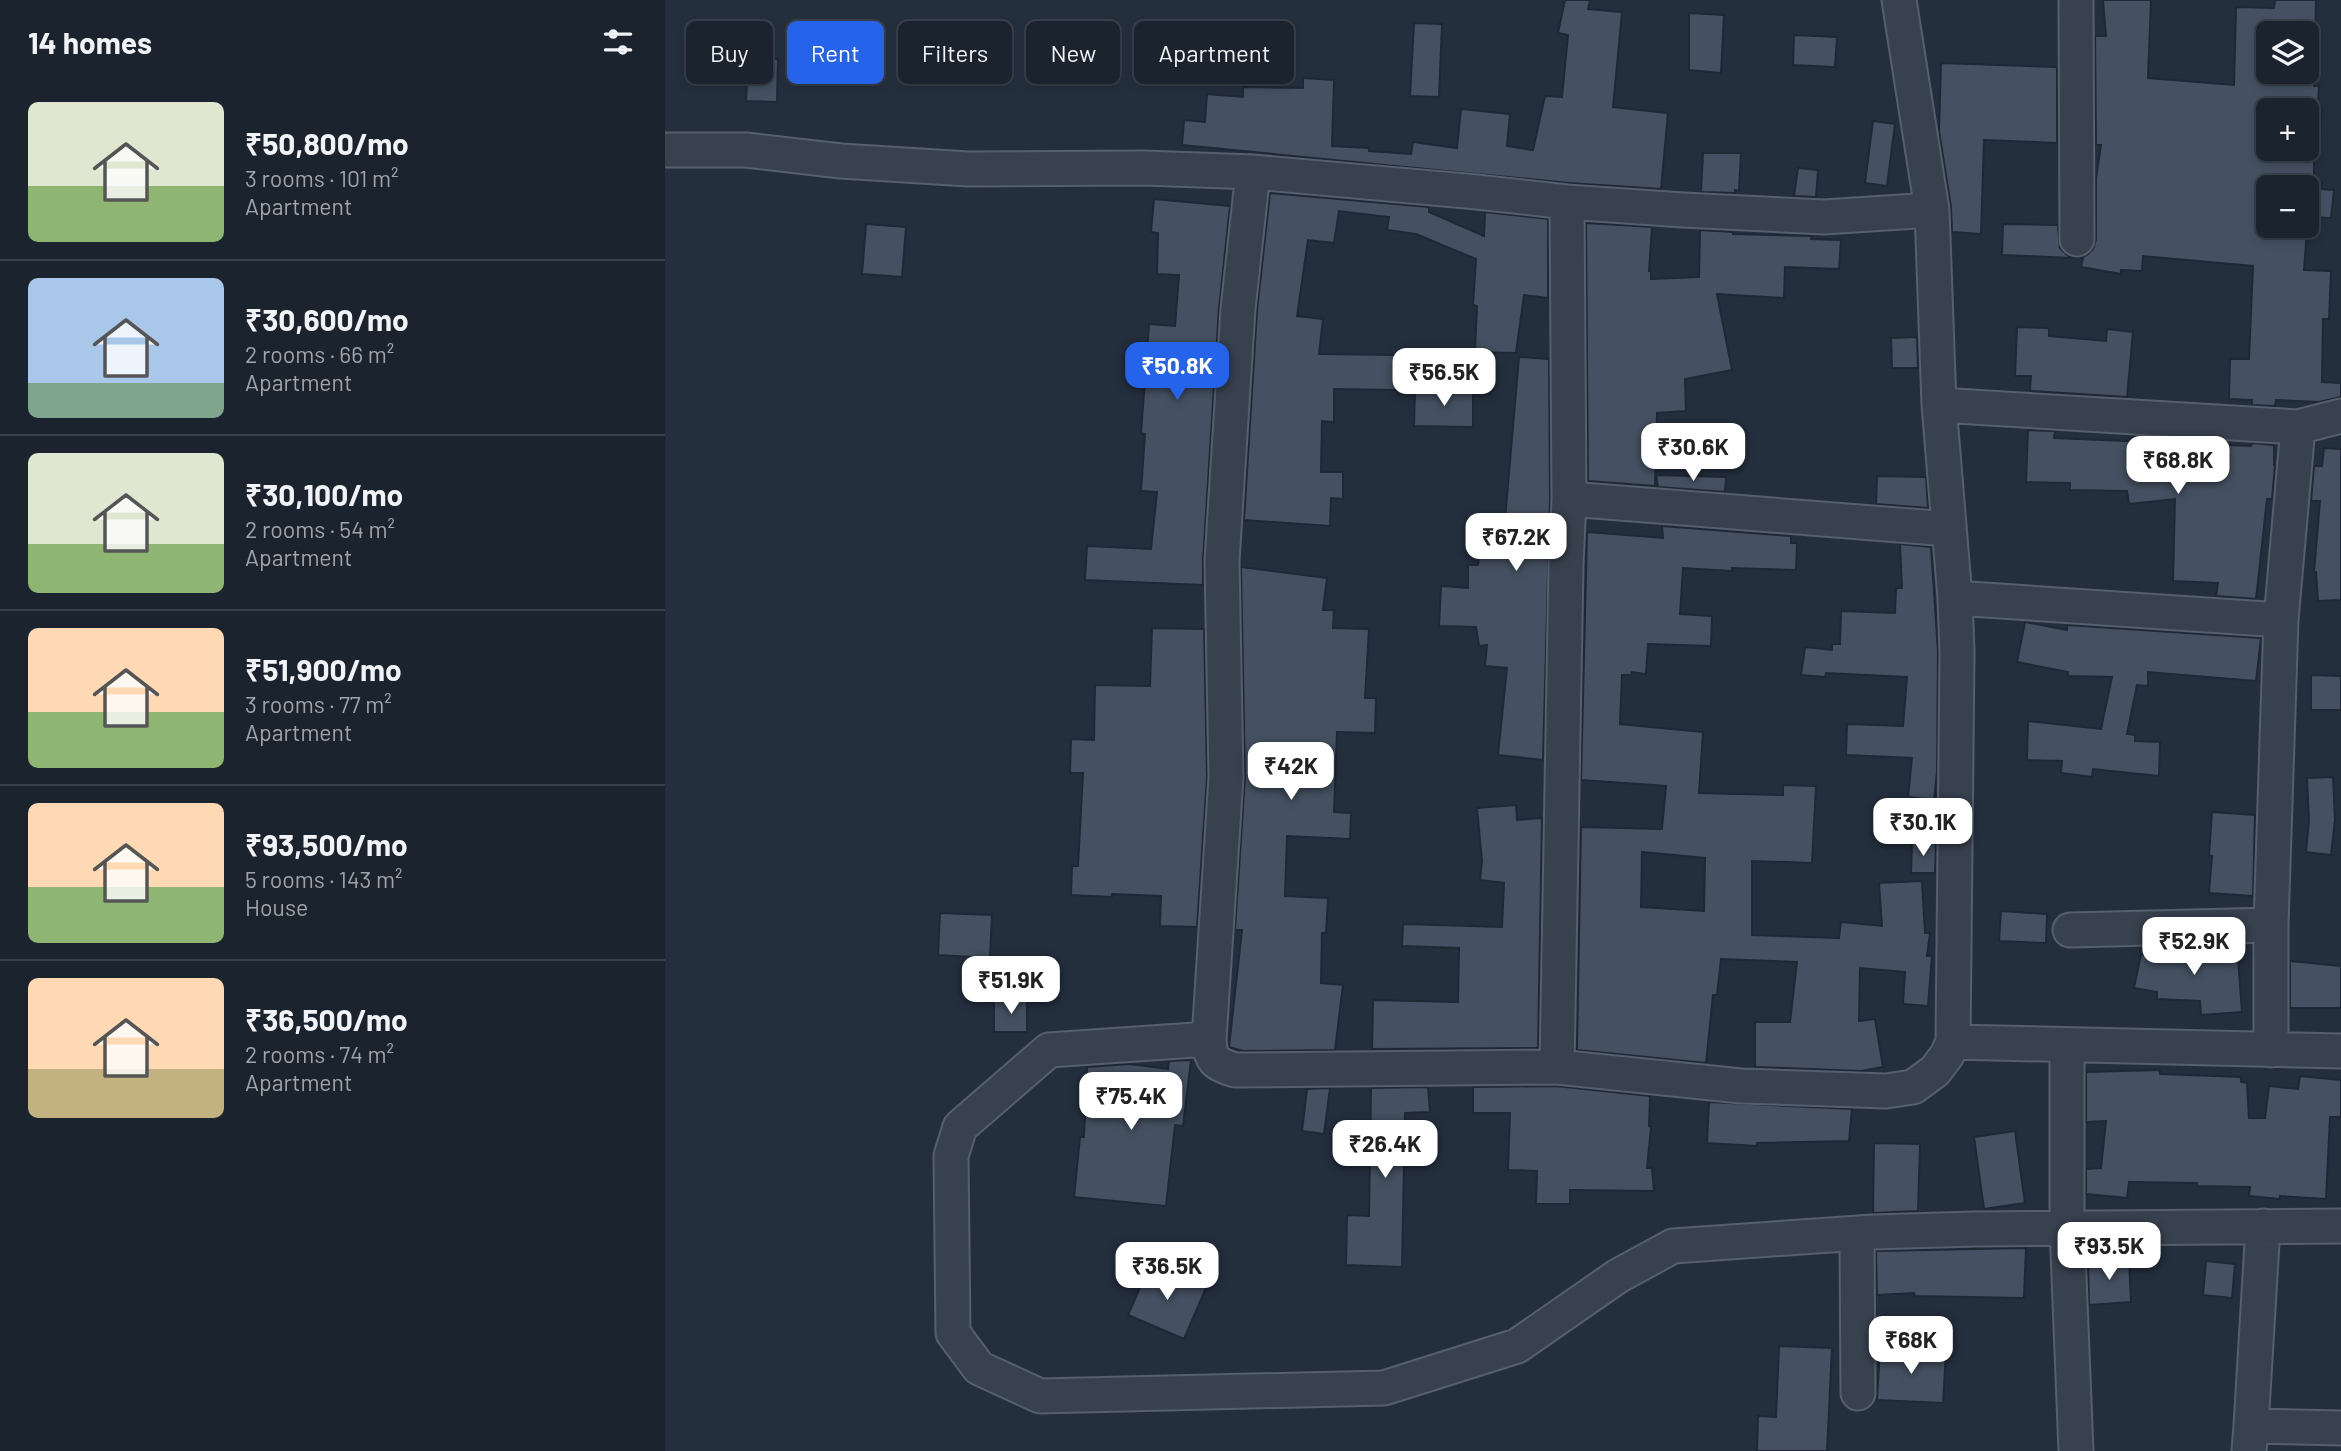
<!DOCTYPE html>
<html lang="en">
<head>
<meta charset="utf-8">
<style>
  :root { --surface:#1b232e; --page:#282f3a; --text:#f1f3f6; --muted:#a0a4aa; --line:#39404a; --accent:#2563eb }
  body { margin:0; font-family:Barlow,sans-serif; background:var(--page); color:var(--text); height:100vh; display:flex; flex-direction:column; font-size:26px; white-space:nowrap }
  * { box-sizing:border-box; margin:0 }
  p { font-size:23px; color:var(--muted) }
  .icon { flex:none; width:38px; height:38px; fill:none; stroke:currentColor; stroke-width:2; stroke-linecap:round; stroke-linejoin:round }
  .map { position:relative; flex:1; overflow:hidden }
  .sheet { display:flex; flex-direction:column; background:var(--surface); width:665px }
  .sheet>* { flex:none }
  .hud { position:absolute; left:21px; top:21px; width:665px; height:63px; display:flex; gap:14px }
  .tools { position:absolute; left:1591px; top:21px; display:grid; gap:14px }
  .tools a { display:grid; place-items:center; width:63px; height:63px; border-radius:10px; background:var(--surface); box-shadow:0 4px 10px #0003,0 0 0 2px var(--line); font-size:35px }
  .price { position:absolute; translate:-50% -60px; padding:0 16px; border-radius:14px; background:#fff; color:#222; font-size:23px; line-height:46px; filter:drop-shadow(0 2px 4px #0008) }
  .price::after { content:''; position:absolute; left:50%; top:42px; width:21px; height:16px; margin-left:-10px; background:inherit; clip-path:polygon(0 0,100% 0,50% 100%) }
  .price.selected { background:var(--accent); color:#fff }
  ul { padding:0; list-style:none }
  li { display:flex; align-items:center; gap:21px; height:175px; padding:0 28px }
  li+li { border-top:2px solid var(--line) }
  li span { display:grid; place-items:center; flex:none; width:196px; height:140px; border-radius:10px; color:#555 }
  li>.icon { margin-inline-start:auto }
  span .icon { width:84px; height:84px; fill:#fffc; stroke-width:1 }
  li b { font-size:30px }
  h2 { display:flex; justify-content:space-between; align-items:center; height:84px; padding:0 28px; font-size:30px }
  .chip { padding:0 24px; border-radius:10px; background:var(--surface); box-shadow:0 4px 10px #0003,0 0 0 2px var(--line); font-size:24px; line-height:63px }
  .chip.selected { background:var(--accent); color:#fff }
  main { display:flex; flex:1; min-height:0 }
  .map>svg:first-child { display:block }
</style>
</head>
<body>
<main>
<section class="sheet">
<h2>14 homes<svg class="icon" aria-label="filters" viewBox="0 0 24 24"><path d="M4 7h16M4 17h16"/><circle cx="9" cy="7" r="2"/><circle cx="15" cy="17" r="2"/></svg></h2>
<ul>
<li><span style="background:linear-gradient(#dfe7d0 60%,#8fb573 0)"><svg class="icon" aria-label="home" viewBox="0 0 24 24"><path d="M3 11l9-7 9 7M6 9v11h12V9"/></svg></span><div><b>₹50,800/mo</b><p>3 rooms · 101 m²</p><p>Apartment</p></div></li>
<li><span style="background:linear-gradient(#a9c7e8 75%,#7fa58c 0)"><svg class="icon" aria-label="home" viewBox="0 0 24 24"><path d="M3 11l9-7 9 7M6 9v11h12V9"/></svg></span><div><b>₹30,600/mo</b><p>2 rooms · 66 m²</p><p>Apartment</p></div></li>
<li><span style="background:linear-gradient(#dfe7d0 65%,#8fb573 0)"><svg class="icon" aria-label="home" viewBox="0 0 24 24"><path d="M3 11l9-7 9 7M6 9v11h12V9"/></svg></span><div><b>₹30,100/mo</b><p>2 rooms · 54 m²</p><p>Apartment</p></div></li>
<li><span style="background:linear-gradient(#ffd9b3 60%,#8fb573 0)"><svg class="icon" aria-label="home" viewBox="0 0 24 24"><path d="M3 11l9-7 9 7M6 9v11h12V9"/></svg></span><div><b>₹51,900/mo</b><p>3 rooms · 77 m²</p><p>Apartment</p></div></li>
<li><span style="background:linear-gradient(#ffd9b3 60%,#8fb573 0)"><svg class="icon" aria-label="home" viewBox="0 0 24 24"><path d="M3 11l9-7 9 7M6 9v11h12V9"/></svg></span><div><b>₹93,500/mo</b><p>5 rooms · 143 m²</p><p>House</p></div></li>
<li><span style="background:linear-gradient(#ffd9b3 65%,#c2b280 0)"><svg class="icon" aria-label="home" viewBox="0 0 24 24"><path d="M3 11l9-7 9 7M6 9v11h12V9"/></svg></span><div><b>₹36,500/mo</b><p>2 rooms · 74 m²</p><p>Apartment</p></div></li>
</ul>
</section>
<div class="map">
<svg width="1676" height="1451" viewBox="0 0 1676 1451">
  <rect width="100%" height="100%" fill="#242f3e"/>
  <path fill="#455162" stroke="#1f2835" stroke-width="2" fill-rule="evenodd" d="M900 0H925L923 9 957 12 948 107 1003 113 996 189 904 183 517 145 519 120 540 122 542 94 578 97V87L638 88V78L669 80 667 146 704 148V151L746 154 748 142 792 148 796 109 845 114 842 146 868 150 880 96 897 97 903 35 893 33Z
    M1438 0H1486L1483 78 1569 85 1571 7 1609 8 1610 0H1651L1649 86H1654L1653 106H1657L1655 137 1649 136V182L1657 183 1656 189 1669 190 1666 218 1643 217 1639 270 1666 271 1664 319H1658L1657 382 1676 383V397L1654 402 1611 400 1610 406 1587 405V400L1564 399 1565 359H1584L1588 266 1478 256 1477 271 1456 270V274L1416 267 1418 258H1415L1422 255 1428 249 1431 239V178L1436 145H1431L1430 36H1441ZM1603 33H1642V72H1603ZM1603 110H1642V149H1603ZM1603 187H1642V226H1603Z
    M1024 13 1059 15 1056 73 1024 70Z
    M749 23 777 24 774 97 745 96Z
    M1129 35 1172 37 1170 67 1128 65Z
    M176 46 210 48 208 80 174 78Z
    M83 58 113 59 112 102 81 101Z
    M1276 63 1392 67V143L1319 140 1316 234 1287 232 1286 207 1274 131Z
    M1208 121 1230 124 1222 186 1200 183Z
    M1038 153H1076L1074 191 1070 190V193L1036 192Z
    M1133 168 1153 170 1151 197 1129 196Z
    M605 193 764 207V212L819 236 820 212 883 219V298L859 295 851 353 810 352 812 306 808 305 811 259 751 234 722 230 724 217 674 211 669 243 643 240 632 316 658 319 654 354 733 355V390L669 389V422L657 421 656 472H678V499L666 498 665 526 579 520 592 311Z
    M489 199 565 206 554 308 538 560V585L420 580 422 546 486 549 492 492 476 491 480 434 476 433 484 324 510 326 514 275 492 274 493 233 486 232Z
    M921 223 987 227 984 271H986V279L1034 277 1035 230 1068 232V234L1147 236 1146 239 1176 240 1174 269 1120 267 1119 298 1052 294 1067 370 1020 379 1021 411 992 413 990 486 923 481Z
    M201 224 241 227 237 277 197 274Z
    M1338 224 1393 225 1395 248 1402 255 1409 258 1337 255Z
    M1352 327 1384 328V336L1441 341 1442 329 1468 332 1462 397 1365 391 1366 376H1350Z
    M1252 337 1253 368H1227L1226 338Z
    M854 357 884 359 885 499 878 760 833 755 842 668 820 666 822 645 814 646 811 627 774 626 776 586 803 588V565H813L817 530 839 531Z
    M750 388 808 389V427L749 426Z
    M1363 430 1390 431 1389 438 1586 446 1587 443 1609 445V465H1610L1607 499H1602L1591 599 1551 596 1553 583 1508 581 1510 499 1464 504 1462 491 1405 490V483L1361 482Z
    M1659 448 1676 449V600L1653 601 1651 572H1649L1655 501H1646L1649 466H1657Z
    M991 475 1061 477 1060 492 993 487Z
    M1212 476 1261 477 1263 508 1211 504Z
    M997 526 1126 536V543H1132L1131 570 1067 568V571L1018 568 1015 614 1047 616 1046 646 983 644 981 674 967 672 966 675H957L955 724 1038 732 1034 793 1118 795V785L1151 786 1147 863 1087 861V935L1174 938 1176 922 1217 926 1214 883 1257 881 1260 933H1265L1262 956H1267L1263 1006 1238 1004 1240 972 1195 968 1194 1021 1210 1019 1218 1067 1196 1071 1090 1067V1022H1125L1132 962 1056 959 1052 995H1048L1041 1063 912 1050 916 827 997 829 1001 786 916 780 922 532 998 538ZM977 852 1040 858 1039 911 976 907Z
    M1235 544 1266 547 1273 652 1272 772 1269 800 1243 797 1247 758 1181 755 1182 724 1238 726 1242 677 1161 673 1160 677 1136 675 1140 647 1167 650V644H1175L1176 611 1230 613 1231 588H1237Z
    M576 567 662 578 658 610H669L668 628 704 629 700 698H711L710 733 672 732 669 812 686 813 685 839 622 836 620 896 663 898 661 933H657L656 983 678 985 670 1050 578 1051 564 1047 577 930H570L580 777Z
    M1360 622 1402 630V625L1596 638 1591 681 1483 672V686L1472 685 1462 734 1470 735V741L1495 742 1494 776 1428 769 1427 777 1396 773 1397 761 1362 760 1363 721 1436 729 1447 677 1403 676V672L1352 662Z
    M487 628 539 629 542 777 532 927 495 926 496 896 447 894V897L406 895 407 866H413L418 773H405L406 739 429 740 430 685 485 686Z
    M1646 675 1676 676V710H1646Z
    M1668 777 1670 820 1666 855 1641 852 1644 821 1642 778Z
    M1213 803 1244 804 1242 838 1212 837Z
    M851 805 852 820 877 818 873 1048 707 1049 708 1000 793 1002 794 948 737 946 738 924 837 927 839 883 815 880 817 861 812 808Z
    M1547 812 1590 815 1588 896 1544 893 1547 856H1544Z
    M1247 843H1271L1270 873H1246Z
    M1336 911 1382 914 1381 943 1334 941Z
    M275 913 327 915 325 958 273 955Z
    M1572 945 1577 1012 1536 1015 1535 1001 1492 999V992L1469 988 1476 954 1494 957V948L1526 949Z
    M1625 961 1676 966V1008H1625Z
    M329 1001H362V1032H329Z
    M526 1060 518 1126 510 1125 501 1206 409 1197 415 1137H419L422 1067 464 1064 503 1069 504 1061Z
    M1495 1070V1074L1576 1077V1082L1582 1083 1584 1118H1600L1604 1086 1633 1089 1635 1076 1676 1080V1117H1665L1661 1199 1615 1196V1199L1584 1196 1585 1187 1532 1186V1183L1464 1182 1462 1198 1421 1194V1169L1436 1168 1441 1121 1421 1122V1072Z
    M891 1086 985 1096 984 1126 986 1127 982 1168H987L989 1191 905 1190V1204H871L872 1171 843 1170 845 1113H808V1087Z
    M763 1087 765 1112 740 1113 737 1267 681 1265 682 1215 704 1216 706 1088Z
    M665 1088 659 1134 637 1131 642 1089Z
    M1044 1102 1187 1109 1184 1141 1092 1143V1146L1042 1143Z
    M1350 1131 1360 1203 1319 1209 1309 1137Z
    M1209 1143 1255 1144 1253 1211 1208 1213Z
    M1361 1248 1359 1298 1250 1296 1249 1293 1212 1295 1211 1251Z
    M1464 1260 1466 1302 1424 1305 1423 1262Z
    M1541 1261 1570 1264 1567 1298 1538 1295Z
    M485 1264 541 1288 519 1339 463 1315Z
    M1114 1346 1167 1348 1162 1451H1092L1093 1416 1111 1417Z
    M1215 1348 1281 1352 1278 1403 1212 1400Z"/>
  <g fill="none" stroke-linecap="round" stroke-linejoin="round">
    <g stroke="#565f6c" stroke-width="37">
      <path id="street" d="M1411 0 1412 239
        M0 150H81L176 161 303 169 479 168 588 172 812 192 902 202 1018 210 1159 217 1267 210 1234 0
        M588 172 573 309 557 561 561 777 544 1039C545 1060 550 1064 570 1070L892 1067 1076 1086 1221 1091 1248 1087 1270 1071 1282 1055 1288 1042
        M1267 210 1274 405 1290 598 1292 652 1288 1042 1676 1051
        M1274 405 1633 427 1676 416
        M904 499 1284 529
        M1290 598 1616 620
        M1405 930 1606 925
        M544 1039 384 1050 295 1127 286 1156 288 1333 314 1368 375 1396 719 1388 852 1346 953 1276 1008 1246 1208 1232 1310 1229 1676 1226
        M1402 1045V1227L1411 1451
        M1606 1050V925L1616 620 1633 427
        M892 1067 901 565 904 499 902 202
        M1192 1234 1193 1393
        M1586 1426 1598 1226
        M1584 1451 1586 1426 1676 1428"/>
    </g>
    <use href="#street" stroke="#38414e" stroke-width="33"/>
  </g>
</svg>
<div class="tools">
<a><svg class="icon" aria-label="layers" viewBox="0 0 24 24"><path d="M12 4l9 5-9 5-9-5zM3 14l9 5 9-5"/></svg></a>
<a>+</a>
<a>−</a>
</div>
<b class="price selected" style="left:512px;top:402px">₹50.8K</b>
<b class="price" style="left:779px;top:408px">₹56.5K</b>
<b class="price" style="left:1028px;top:483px">₹30.6K</b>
<b class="price" style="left:1513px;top:496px">₹68.8K</b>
<b class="price" style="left:851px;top:573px">₹67.2K</b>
<b class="price" style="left:626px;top:802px">₹42K</b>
<b class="price" style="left:1258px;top:858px">₹30.1K</b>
<b class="price" style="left:1529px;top:977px">₹52.9K</b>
<b class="price" style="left:346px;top:1016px">₹51.9K</b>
<b class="price" style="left:466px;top:1132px">₹75.4K</b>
<b class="price" style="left:720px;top:1180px">₹26.4K</b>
<b class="price" style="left:1444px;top:1282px">₹93.5K</b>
<b class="price" style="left:502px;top:1302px">₹36.5K</b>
<b class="price" style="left:1246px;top:1376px">₹68K</b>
<div class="hud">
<a class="chip">Buy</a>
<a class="chip selected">Rent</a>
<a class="chip">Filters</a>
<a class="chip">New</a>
<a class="chip">Apartment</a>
</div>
</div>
</main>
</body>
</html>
